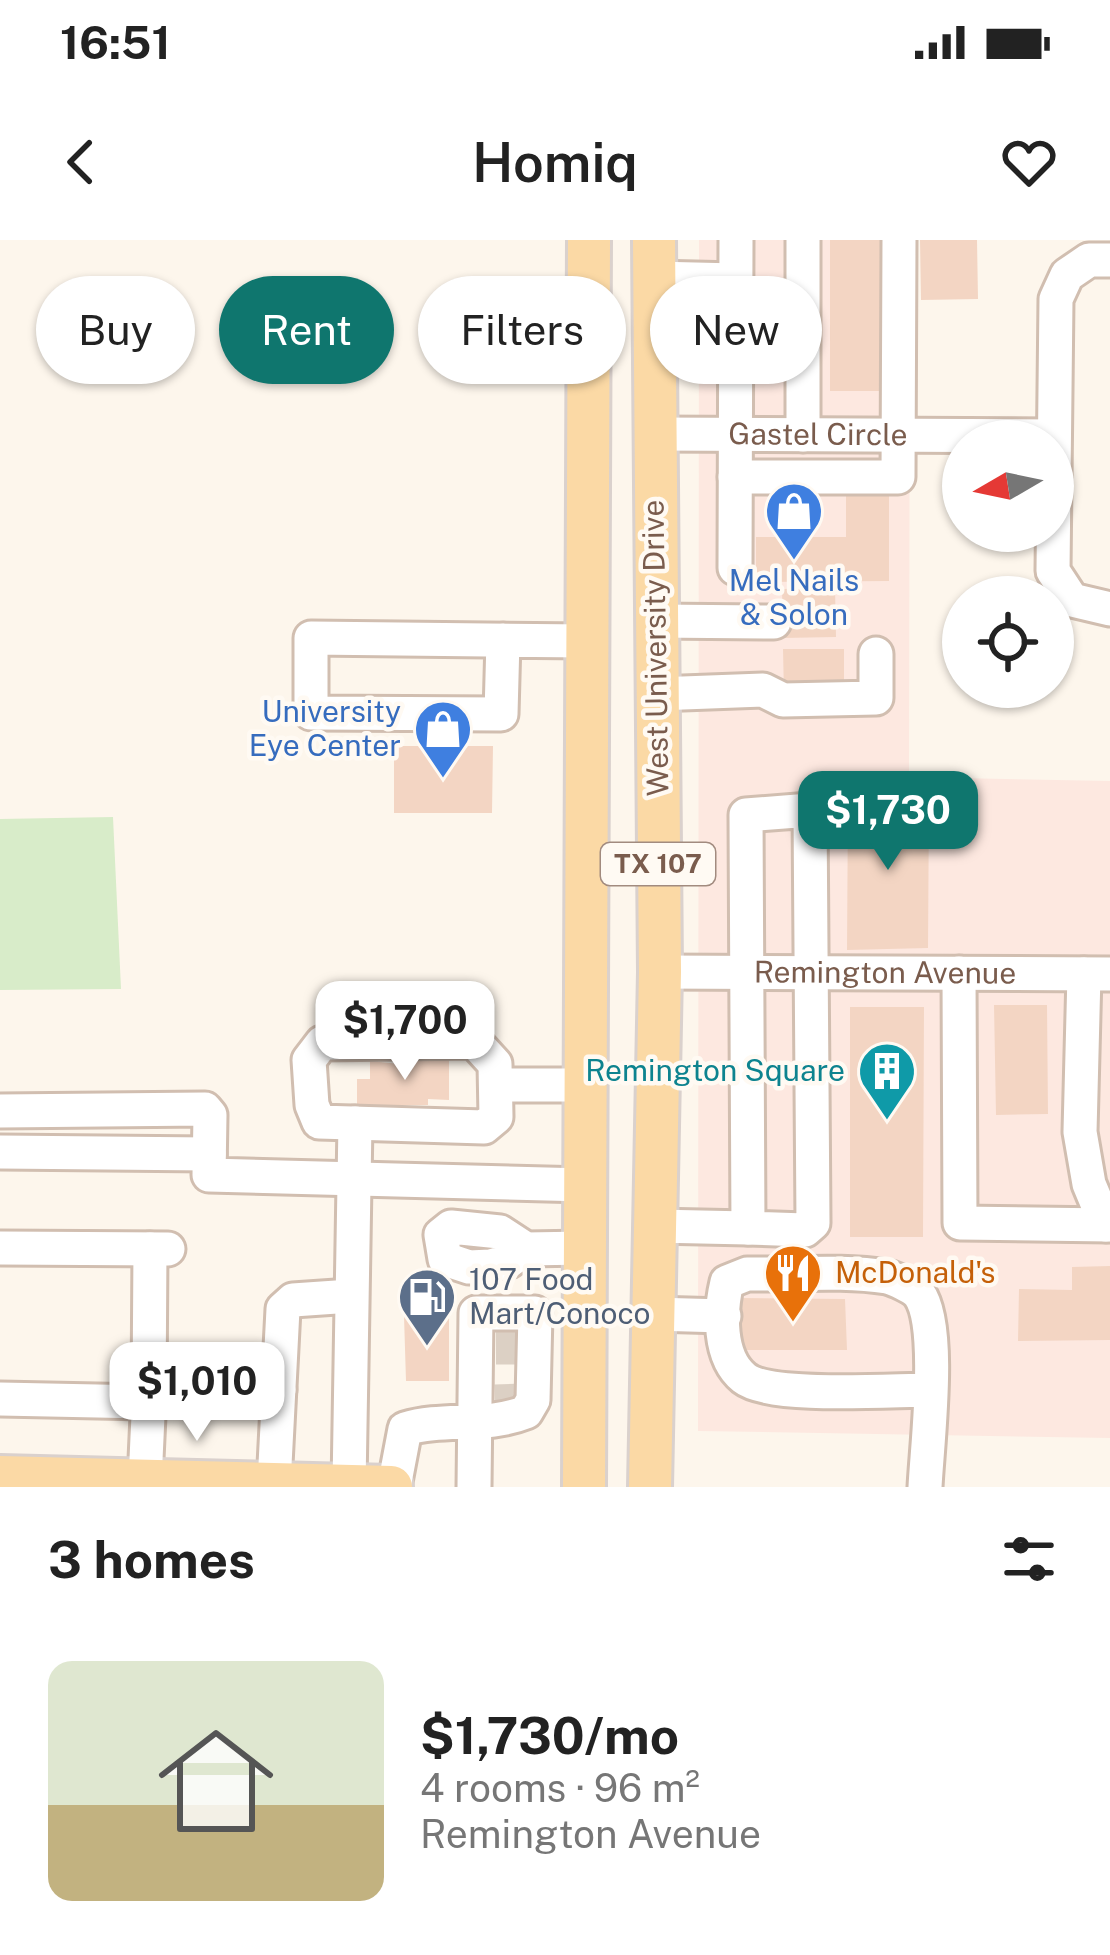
<!DOCTYPE html>
<html lang="en">
<head>
<meta charset="utf-8">
<style>
  :root { --surface:#fff; --page:#f6f6f6; --text:#222; --muted:#767676; --accent:#0f766e }
  body { margin:0; font-family:"Public Sans",sans-serif; background:var(--page); color:var(--text); height:100vh; display:flex; flex-direction:column; font-size:45px; white-space:nowrap }
  * { box-sizing:border-box; margin:0 }
  p { font-size:39px; color:var(--muted) }
  .icon { flex:none; width:66px; height:66px; fill:none; stroke:currentColor; stroke-width:2; stroke-linecap:round; stroke-linejoin:round }
  .map { position:relative; height:1247px; overflow:hidden }
  .drawer { display:flex; flex-direction:column; background:var(--surface); flex:1 }
  .drawer>* { flex:none }
  .guide { position:absolute; left:36px; top:36px; width:1038px; height:108px; display:flex; gap:24px }
  .needle { width:78px; rotate:261deg }
  .controls { position:absolute; left:942px; top:180px; display:grid; gap:24px }
  .controls a { display:grid; place-items:center; width:132px; height:132px; border-radius:50%; background:var(--surface); box-shadow:0 3px 9px #0004; font-size:60px }
  .price { position:absolute; translate:-50% -102px; padding:0 27px; border-radius:24px; background:#fff; color:#222; font-size:39px; line-height:78px; filter:drop-shadow(0 3px 6px #0008) }
  .price::after { content:''; position:absolute; left:50%; top:72px; width:36px; height:27px; margin-left:-18px; background:inherit; clip-path:polygon(0 0,100% 0,50% 100%) }
  .price.active { background:var(--accent); color:#fff }
  ul { padding:0; list-style:none }
  li { display:flex; align-items:center; gap:36px; height:300px; padding:0 48px }
  li span { display:grid; place-items:center; flex:none; width:336px; height:240px; border-radius:24px; color:#555 }
  li>.icon { margin-inline-start:auto }
  span .icon { width:144px; height:144px; fill:#fffc; stroke-width:1 }
  li b { font-size:51px }
  h2 { display:flex; justify-content:space-between; align-items:center; height:144px; padding:0 48px; font-size:51px }
  .pill { padding:0 42px; border-radius:54px; background:var(--surface); box-shadow:0 3px 9px #0004; font-size:42px; line-height:108px }
  .pill.active { background:var(--accent); color:#fff }
  .status { display:flex; justify-content:space-between; align-items:center; height:84px; padding:0 60px; background:var(--surface); direction:ltr }
  .status svg { height:33px; fill:currentColor }
  header { display:flex; justify-content:space-between; align-items:center; height:156px; padding:0 48px; background:var(--surface); font-size:54px; font-weight:600 }
  .map>svg:first-child { display:block }
</style>
</head>
<body>
<div class="status"><b>16:51</b><svg viewBox="0 0 49 12"><path d="M0 12V9h3v3zM5 12V6h3v6zM10 12V3h3v9zM15 12V0h3v12zM26 1h20v11H26zM47 4h2v5h-2z"/></svg></div>
<header><svg class="icon" aria-label="back" viewBox="0 0 24 24"><path d="M15 5l-7 7 7 7"/></svg>Homiq<svg class="icon" aria-label="heart" viewBox="0 0 24 24"><path d="M12 20l-8-8c-3-5 5-10 8-4 3-6 11-1 8 4z"/></svg></header>
<div class="map">
<svg width="1110" height="1247" viewBox="0 0 1110 1247">
  <rect width="100%" height="100%" fill="#fdf6ec"/>
  <path fill="#fde8e0" d="M699 0H910L909 537 1110 541V1198L698 1191Z"/>
  <path fill="#d8ecc9" d="M113 577 121 749 0 750V579Z"/>
  <path fill="#f3d5c3" d="M830 0H889L890 151H830Z
    M920 0H977L978 59 921 60Z
    M889 248V341L756 342V297H846V249Z
    M835 348 836 397 783 398 782 349Z
    M783 409H844V455H784Z
    M394 506H493L492 573H394Z
    M848 557 929 559 928 708 847 710Z
    M994 765H1047L1048 874 996 875Z
    M850 767H924L923 997H850Z
    M409 819H449V860L428 859V865H357V839H370V821L409 825Z
    M1110 1026V1100L1018 1101 1019 1049 1072 1050V1027Z
    M739 1058 845 1059 847 1110H741Z
    M404 1076H449V1141H406Z"/>
  <g fill="none" stroke-linecap="round" stroke-linejoin="round">
    <path stroke="#dcd0c4" stroke-width="33" stroke-dasharray="33 16" stroke-linecap="butt" d="M496 1108H520
      M495 1161 523 1160"/>
    <g stroke="#d1beb0" stroke-width="39">
      <g id="minor">
        <path d="M1110 20H1089L1067 35 1056 59 1053 331 1072 360 1110 369"/>
        <path d="M654 38 736 40"/>
        <path id="s1" d="M653 194 1053 196"/>
        <path d="M803 195V0"/>
        <path d="M735 237H898L899 0"/>
        <path d="M735 328 736 0"/>
        <path d="M656 381 774 382"/>
        <path d="M503 400 501 474 311 473V398L587 401"/>
        <path d="M656 454 763 450 783 460 876 458V414"/>
        <path d="M810 570 813 983 805 990 748 988 746 575Z"/>
        <path id="s2" d="M660 732 1110 734"/>
        <path d="M959 733 960 983 1110 985"/>
        <path d="M1084 734 1080 892 1089 944 1106 985"/>
        <path d="M474 801 495 824 496 877 484 887 319 882 312 865 309 820 322 803Z"/>
        <path d="M496 845H586"/>
        <path d="M0 871 205 869 210 875 209 935 585 945"/>
        <path d="M0 912 209 914"/>
        <path d="M655 986 748 988"/>
        <path d="M0 1008 168 1009"/>
        <path d="M526 1009 500 992 451 987 441 995 445 1019 469 1027 491 1026 509 1021 526 1009 585 1008"/>
        <path d="M653 1074 724 1076"/>
        <path d="M149 1154 150 1009"/>
        <path d="M0 1159 146 1162"/>
        <path d="M145 1241 149 1154 279 1150"/>
        <path d="M274 1244 283 1069 293 1060 351 1056"/>
        <path d="M349 1246 355 883"/>
        <path d="M394 1247 405 1189C444 1177 486 1188 526 1172L533 1160 535 1073H476L474 1247"/>
        <path d="M925 1247C927 1205 942 1085 919 1054 913 1047 895 1039 887 1037 842 1030 792 1035 747 1034L727 1042C720 1071 718 1117 744 1138 770 1159 891 1150 929 1150"/>
      </g>
    </g>
    <g stroke="#dad1cd" stroke-width="48">
      <path id="major" d="M0 1237 391 1247
        M584 1247 589 0
        M650 1247 660 732 654 0"/>
    </g>
    <use href="#minor" stroke="#fff" stroke-width="33"/>
    <use href="#major" stroke="#fbd9a5" stroke-width="42"/>
  </g>
  <defs>
    <g id="shop-pin" transform="scale(3)"><path d="M0 17L-7.5 6A9.5 9.5 0 1 1 7.5 6Z" fill="#3f7fe0" stroke="#fffaf3"/><path d="M-5-2.5h2.3a2.7 3.5 0 0 1 5.4 0H5L5.5 6h-11ZM-1.5-2.5h3a1.5 2.3 0 0 0-3 0Z" fill="#fff"/></g>
    <g id="building-pin" transform="scale(3)"><path d="M0 17L-7.5 6A9.5 9.5 0 1 1 7.5 6Z" fill="#0f9aa8" stroke="#fffaf3"/><path d="M-4-6H4V6H1V3H-1V6H-4ZM-2.5-4.3h1.7v1.8h-1.7ZM.8-4.3h1.7v1.8H.8ZM-2.5-1h1.7V.8h-1.7ZM.8-1h1.7V.8H.8Z" fill="#fff"/></g>
    <g id="restaurant-pin" transform="scale(3)"><path d="M0 17L-7.5 6A9.5 9.5 0 1 1 7.5 6Z" fill="#e8710a" stroke="#fffaf3"/><path d="M-5-6h1v4h1v-4h1v4h1v-4h1v5L-1.5 .5V6h-2V.5L-5-1ZM5-6V6H3V1.5H1.5Q1.5-4 5-6Z" fill="#fff"/></g>
    <g id="fuel-pin" transform="scale(3)"><path d="M0 17L-7.5 6A9.5 9.5 0 1 1 7.5 6Z" fill="#5c6f8a" stroke="#fffaf3"/><path d="M-5.5-6h7V0h2V4h1.3V-2.5L3-4.5l.8-.8L6-3V5H2.5V1h-1V6h-7ZM-4.2-4.7v3.2H.2V-4.7Z" fill="#fff"/></g>
  </defs>
  <g fill-rule="evenodd">
    <use href="#shop-pin" x="794" y="271"/>
    <use href="#shop-pin" x="443" y="489"/>
    <use href="#building-pin" x="887" y="831"/>
    <use href="#restaurant-pin" x="793" y="1033"/>
    <use href="#fuel-pin" x="427" y="1057"/>
  </g>
  <g text-anchor="middle" stroke-width="9" stroke-linejoin="round" paint-order="stroke">
    <rect fill="#fffaf3" stroke="#a28b7f" stroke-width="3" x="601" y="603" width="114" height="42" rx="9"/>
    <g font-size="27" font-weight="bold" fill="#7a5c4d">
      <text x="658" y="633">TX 107</text>
    </g>
    <g font-size="30" fill="#7a5c4d" stroke="#fffaf3">
      <text dy="10" stroke="none"><textPath href="#s1" startOffset="165">Gastel Circle</textPath></text>
      <text transform="translate(656 408) rotate(-91)" y="10">West University Drive</text>
      <text dy="10" stroke="none"><textPath href="#s2" startOffset="225">Remington Avenue</textPath></text>
    </g>
    <g font-size="30" fill="#366cbe" stroke="#fffaf3">
      <text x="794" y="351">Mel Nails<tspan x="794" dy="34">&amp; Solon</tspan></text>
      <text x="401" y="482" text-anchor="end">University<tspan x="401" dy="34">Eye Center</tspan></text>
    </g>
    <g font-size="30" fill="#0d838f" stroke="#fffaf3" text-anchor="end">
      <text x="845" y="841">Remington Square</text>
    </g>
    <g font-size="30" fill="#c56008" stroke="#fffaf3" text-anchor="start">
      <text x="835" y="1043">McDonald's</text>
    </g>
    <g font-size="30" fill="#4e5e75" stroke="#fffaf3" text-anchor="start">
      <text x="469" y="1050">107 Food<tspan x="469" dy="34">Mart/Conoco</tspan></text>
    </g>
  </g>
</svg>
<div class="controls">
<a><svg class="needle" viewBox="-14 -14 28 28"><path d="M0-13l5 13h-10z" fill="#e53935"/><path d="M0 13l5-13h-10z" fill="#767676"/></svg></a>
<a><svg class="icon" aria-label="locate" viewBox="0 0 24 24"><circle cx="12" cy="12" r="6"/><path d="M12 2v4M12 18v4M2 12h4M18 12h4"/></svg></a>
</div>
<b class="price active" style="left:888px;top:633px">$1,730</b>
<b class="price" style="left:405px;top:843px">$1,700</b>
<b class="price" style="left:197px;top:1204px">$1,010</b>
<div class="guide">
<a class="pill">Buy</a>
<a class="pill active">Rent</a>
<a class="pill">Filters</a>
<a class="pill">New</a>
</div>
</div>
<section class="drawer">
<h2>3 homes<svg class="icon" aria-label="filters" viewBox="0 0 24 24"><path d="M4 7h16M4 17h16"/><circle cx="9" cy="7" r="2"/><circle cx="15" cy="17" r="2"/></svg></h2>
<ul>
<li><span style="background:linear-gradient(#dfe7d0 60%,#c2b280 0)"><svg class="icon" aria-label="home" viewBox="0 0 24 24"><path d="M3 11l9-7 9 7M6 9v11h12V9"/></svg></span><div><b>$1,730/mo</b><p>4 rooms · 96 m²</p><p>Remington Avenue</p></div></li>
</ul>
</section>
</body>
</html>
